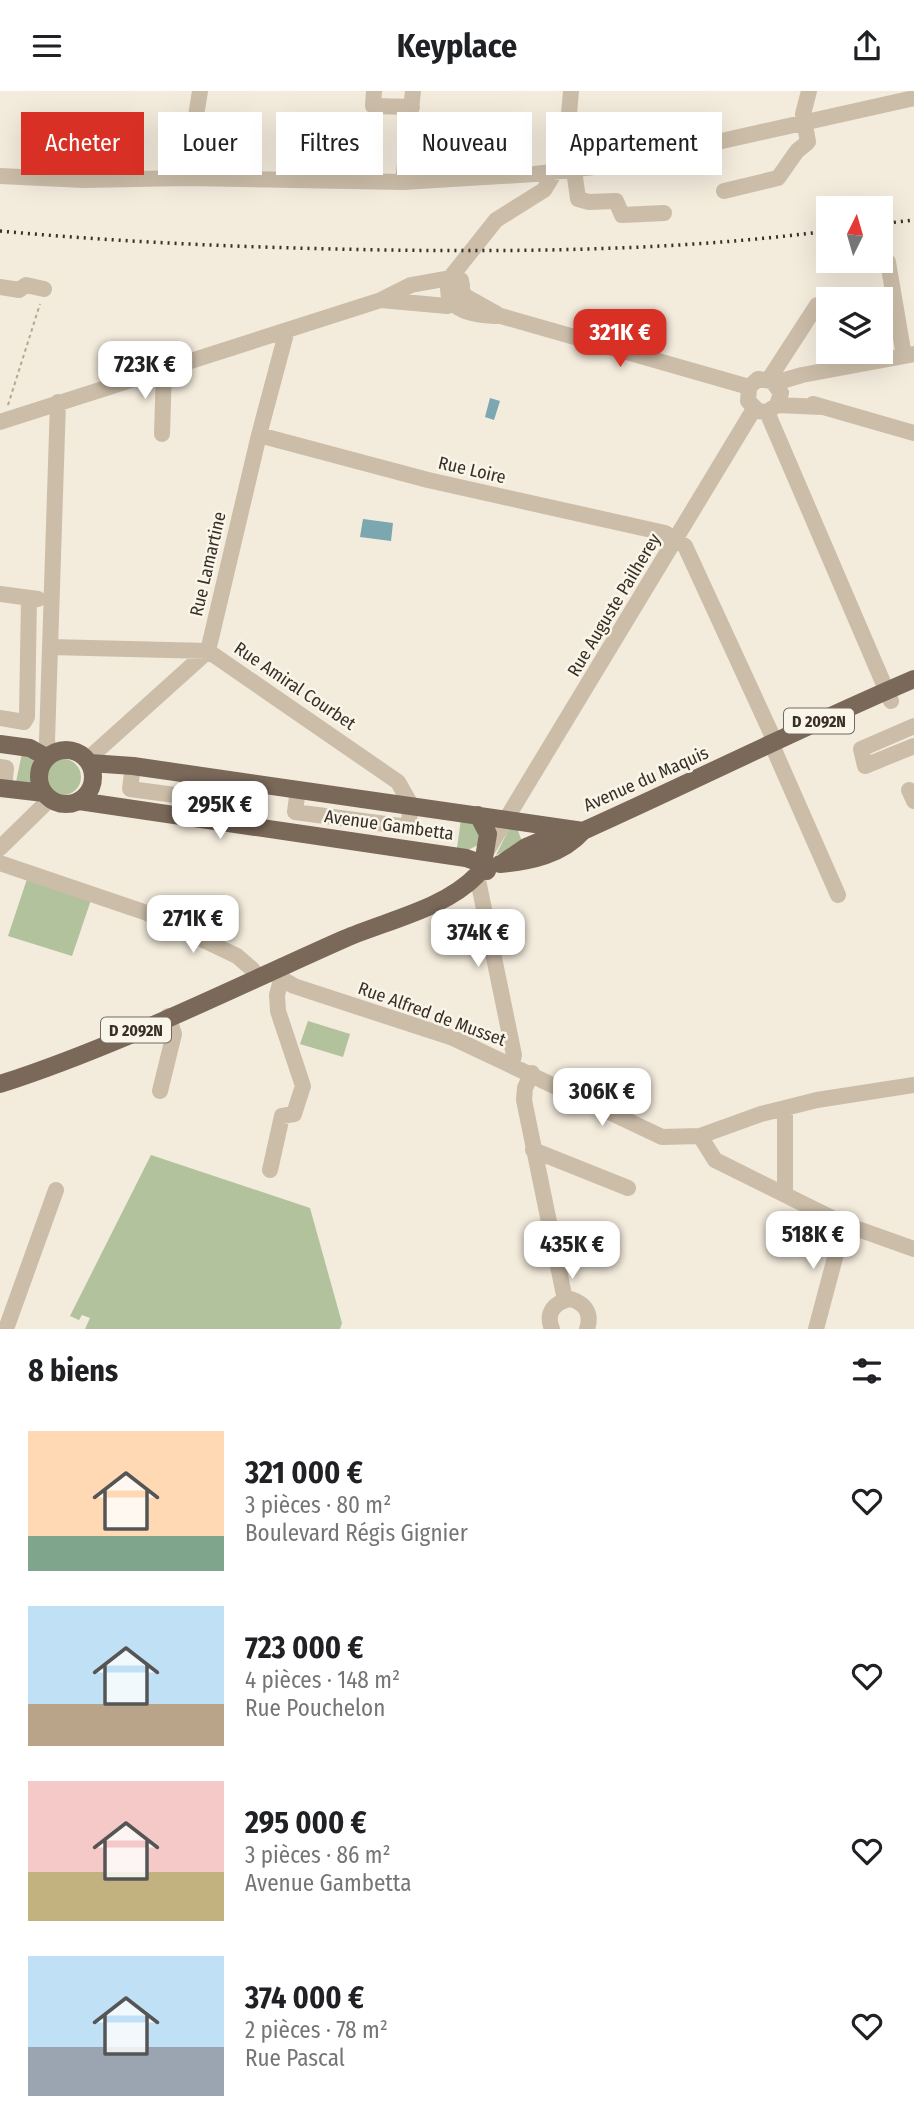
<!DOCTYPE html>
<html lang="fr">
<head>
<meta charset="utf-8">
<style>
  :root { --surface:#fff; --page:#f6f6f6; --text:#202124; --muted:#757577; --accent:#d93025 }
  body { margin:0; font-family:"Fira Sans Condensed",sans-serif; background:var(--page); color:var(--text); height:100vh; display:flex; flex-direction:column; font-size:26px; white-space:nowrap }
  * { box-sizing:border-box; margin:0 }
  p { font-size:23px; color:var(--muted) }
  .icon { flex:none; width:38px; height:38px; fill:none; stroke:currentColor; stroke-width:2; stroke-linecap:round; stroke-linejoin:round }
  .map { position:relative; height:1238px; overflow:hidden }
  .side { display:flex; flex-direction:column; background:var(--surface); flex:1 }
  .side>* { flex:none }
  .guide { position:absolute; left:21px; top:21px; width:873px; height:63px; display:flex; gap:14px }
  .needle { width:46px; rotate:5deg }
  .fabs { position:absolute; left:816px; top:105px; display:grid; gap:14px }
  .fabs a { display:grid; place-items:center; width:77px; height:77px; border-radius:0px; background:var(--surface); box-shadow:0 7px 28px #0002; font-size:35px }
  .price { position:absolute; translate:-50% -60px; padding:0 16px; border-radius:14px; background:#fff; color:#222; font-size:23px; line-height:46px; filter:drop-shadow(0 2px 4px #0008) }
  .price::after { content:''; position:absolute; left:50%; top:42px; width:21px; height:16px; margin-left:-10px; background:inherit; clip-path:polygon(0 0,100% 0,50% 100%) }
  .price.active { background:var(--accent); color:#fff }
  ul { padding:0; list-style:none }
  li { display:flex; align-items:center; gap:21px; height:175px; padding:0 28px }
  li span { display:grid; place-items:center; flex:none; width:196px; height:140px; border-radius:0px; color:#555 }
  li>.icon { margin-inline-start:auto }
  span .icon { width:84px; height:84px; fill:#fffc; stroke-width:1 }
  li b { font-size:30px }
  h2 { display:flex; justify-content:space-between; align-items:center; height:84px; padding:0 28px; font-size:30px }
  .tag { padding:0 24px; border-radius:0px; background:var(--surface); box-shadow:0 7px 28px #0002; font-size:24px; line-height:63px }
  .tag.active { background:var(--accent); color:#fff }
  header { display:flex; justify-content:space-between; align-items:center; height:91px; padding:0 28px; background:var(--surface); font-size:32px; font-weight:700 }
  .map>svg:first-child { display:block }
</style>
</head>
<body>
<header><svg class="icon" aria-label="menu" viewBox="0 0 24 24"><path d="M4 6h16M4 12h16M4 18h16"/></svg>Keyplace<svg class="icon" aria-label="share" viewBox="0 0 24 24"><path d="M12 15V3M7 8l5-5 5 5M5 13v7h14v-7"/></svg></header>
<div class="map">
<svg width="914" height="1238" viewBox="0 0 914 1238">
  <rect width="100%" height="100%" fill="#f3ebdc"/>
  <path fill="#b1c29c" d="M22 662 38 667 34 696H15Z
    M45 686a18 18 0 1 1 36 0a18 18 0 1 1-36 0Z
    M461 728 470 730 480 738 478 754 468 759 457 757Z
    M510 736 517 737 523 753 496 764Z
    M27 788 91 809 72 865 8 845Z
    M308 930 350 943 343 966 300 953Z
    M151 1064 310 1117 342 1232 340 1238H85L90 1227 82 1224 79 1229 70 1225Z"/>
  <path fill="#7ba7b1" d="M490 307 500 310 494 329 485 326Z
    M363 428 393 432 391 450 360 446Z"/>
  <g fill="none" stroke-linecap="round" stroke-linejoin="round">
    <path stroke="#b7a792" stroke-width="2" stroke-dasharray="3.5 3.5" stroke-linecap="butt" d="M8 314 40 213"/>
    <path stroke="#cbbda8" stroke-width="16" d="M374 0 373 15 412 16
      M567 43 601 75
      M574 79 578 108 589 111 616 110 622 124 664 122
      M564 80 571 0
      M0 85 84 89 186 87 403 91 535 83 619 73 914 7
      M186 87 200 0
      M403 91 413 0
      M724 100 778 87 797 60 808 51 803 23 809 0
      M888 171 904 265
      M450 187C439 221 477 225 501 225L749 296
      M461 189 463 204 497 223
      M0 196 19 199 26 194 44 198
      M381 209 447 215 453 212 462 194
      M769 288 817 214
      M775 292 802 284 914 263
      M813 313 914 342
      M777 314 781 302 772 290 758 288 749 296 748 310 758 320 767 321 777 314 822 316
      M767 321 891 610
      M0 331 381 209 411 194 450 187 496 129 544 99 555 81
      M162 343 164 278
      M259 344 428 389 665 442 685 455 772 644 775 661 838 804
      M0 503 38 508
      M50 556 208 560 398 691 411 714 408 736 295 721 298 698
      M0 627 24 631 27 626 29 507
      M914 635 861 658 865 675 914 655
      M50 663 47 650 58 311
      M88 668 208 560 259 344 287 239
      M133 675 130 698 250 714 252 692
      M0 676 6 677 4 698
      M909 699 914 710
      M0 757 50 708
      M485 763 754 318
      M0 772 147 822 237 865 252 878 258 887
      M477 784 514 964 512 973
      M270 881 294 895 453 947 662 1046 700 1045 761 1023 817 1009 914 994
      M532 982 525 997 524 1009 565 1209
      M160 1000 174 943 168 925
      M785 1017V1103
      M700 1045 715 1069 844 1133 914 1158
      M533 1059 628 1097
      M270 1079 282 1025 294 1023 303 995 278 920 277 904 281 889
      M6 1238 56 1099
      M552 1238C545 1221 555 1211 571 1208 586 1213 592 1223 587 1238
      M816 1238 844 1133"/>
    <path stroke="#7a6859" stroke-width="18" d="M0 653 30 657 46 666
      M39 686a27 27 0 1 1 54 0a27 27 0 1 1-54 0Z
      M90 672 133 675 583 740
      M0 697 44 702
      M79 710 466 767 483 773 487 780
      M478 724 488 743 483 773
      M504 771 526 756 566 739
      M500 773C530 770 562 764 583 740 694 690 802 636 914 588
      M0 993C118 955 231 898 344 848 388 829 444 818 477 784"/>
    <path stroke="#382f28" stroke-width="3.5" stroke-dasharray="2 5" stroke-linecap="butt" d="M880 133 914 129
      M0 140C129 152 258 157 387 159 534 161 682 159 828 140"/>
  </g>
  <g text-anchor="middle" stroke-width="5" stroke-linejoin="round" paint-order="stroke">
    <g fill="#faf5e9" stroke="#726a62" stroke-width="2">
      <rect x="784" y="617.5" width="70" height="25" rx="5"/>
      <rect x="101" y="926.5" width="70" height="25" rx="5"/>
    </g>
    <g font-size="16" font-weight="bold" fill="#382f28">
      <text x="819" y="636">D 2092N</text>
      <text x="136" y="945">D 2092N</text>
    </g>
    <g font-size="18" fill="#382f28" stroke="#faf5e9">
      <text transform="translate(472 379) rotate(13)" y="6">Rue Loire</text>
      <text transform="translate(208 473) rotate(-77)" y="6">Rue Lamartine</text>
      <text transform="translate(614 514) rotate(-59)" y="6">Rue Auguste Pailherey</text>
      <text transform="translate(295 595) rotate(34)" y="6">Rue Amiral Courbet</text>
      <text transform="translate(646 688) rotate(-24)" y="6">Avenue du Maquis</text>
      <text transform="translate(389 734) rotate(8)" y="6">Avenue Gambetta</text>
      <text transform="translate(432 923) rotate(20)" y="6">Rue Alfred de Musset</text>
    </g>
  </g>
</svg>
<div class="fabs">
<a><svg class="needle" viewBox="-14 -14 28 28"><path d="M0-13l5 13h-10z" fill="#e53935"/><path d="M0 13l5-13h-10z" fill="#757577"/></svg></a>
<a><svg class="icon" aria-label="layers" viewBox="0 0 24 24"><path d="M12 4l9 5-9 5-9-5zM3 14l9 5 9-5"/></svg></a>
</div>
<b class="price active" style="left:620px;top:278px">321K €</b>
<b class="price" style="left:145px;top:310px">723K €</b>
<b class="price" style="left:220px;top:750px">295K €</b>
<b class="price" style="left:193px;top:864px">271K €</b>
<b class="price" style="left:478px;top:878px">374K €</b>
<b class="price" style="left:602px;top:1037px">306K €</b>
<b class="price" style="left:813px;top:1180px">518K €</b>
<b class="price" style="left:572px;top:1190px">435K €</b>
<div class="guide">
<a class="tag active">Acheter</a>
<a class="tag">Louer</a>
<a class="tag">Filtres</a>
<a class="tag">Nouveau</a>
<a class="tag">Appartement</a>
</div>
</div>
<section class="side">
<h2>8 biens<svg class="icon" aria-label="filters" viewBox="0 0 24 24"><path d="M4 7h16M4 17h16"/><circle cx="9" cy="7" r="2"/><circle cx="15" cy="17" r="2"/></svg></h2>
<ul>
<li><span style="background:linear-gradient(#ffd9b3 75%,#7fa58c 0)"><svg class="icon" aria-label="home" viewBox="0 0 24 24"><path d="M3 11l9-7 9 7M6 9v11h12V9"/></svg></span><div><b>321 000 €</b><p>3 pièces · 80 m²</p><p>Boulevard Régis Gignier</p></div><svg class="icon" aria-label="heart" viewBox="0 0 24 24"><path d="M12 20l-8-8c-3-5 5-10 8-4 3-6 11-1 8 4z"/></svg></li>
<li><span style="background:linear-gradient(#bfe0f5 70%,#b9a48a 0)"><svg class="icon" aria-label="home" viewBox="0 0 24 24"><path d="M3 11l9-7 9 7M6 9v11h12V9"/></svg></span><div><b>723 000 €</b><p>4 pièces · 148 m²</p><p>Rue Pouchelon</p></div><svg class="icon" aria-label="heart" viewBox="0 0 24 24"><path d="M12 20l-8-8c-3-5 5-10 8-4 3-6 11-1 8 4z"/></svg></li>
<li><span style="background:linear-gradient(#f6c9c9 65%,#c2b280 0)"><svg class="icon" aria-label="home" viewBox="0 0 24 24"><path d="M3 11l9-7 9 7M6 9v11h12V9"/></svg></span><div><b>295 000 €</b><p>3 pièces · 86 m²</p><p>Avenue Gambetta</p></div><svg class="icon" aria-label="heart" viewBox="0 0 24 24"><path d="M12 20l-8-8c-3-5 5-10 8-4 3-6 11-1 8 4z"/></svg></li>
<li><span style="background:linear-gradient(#bfe0f5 65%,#9aa5b1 0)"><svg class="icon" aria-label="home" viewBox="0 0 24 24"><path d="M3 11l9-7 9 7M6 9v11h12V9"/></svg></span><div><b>374 000 €</b><p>2 pièces · 78 m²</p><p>Rue Pascal</p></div><svg class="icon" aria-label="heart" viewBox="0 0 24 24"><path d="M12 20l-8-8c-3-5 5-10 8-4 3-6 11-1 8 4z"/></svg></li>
</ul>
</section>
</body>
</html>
